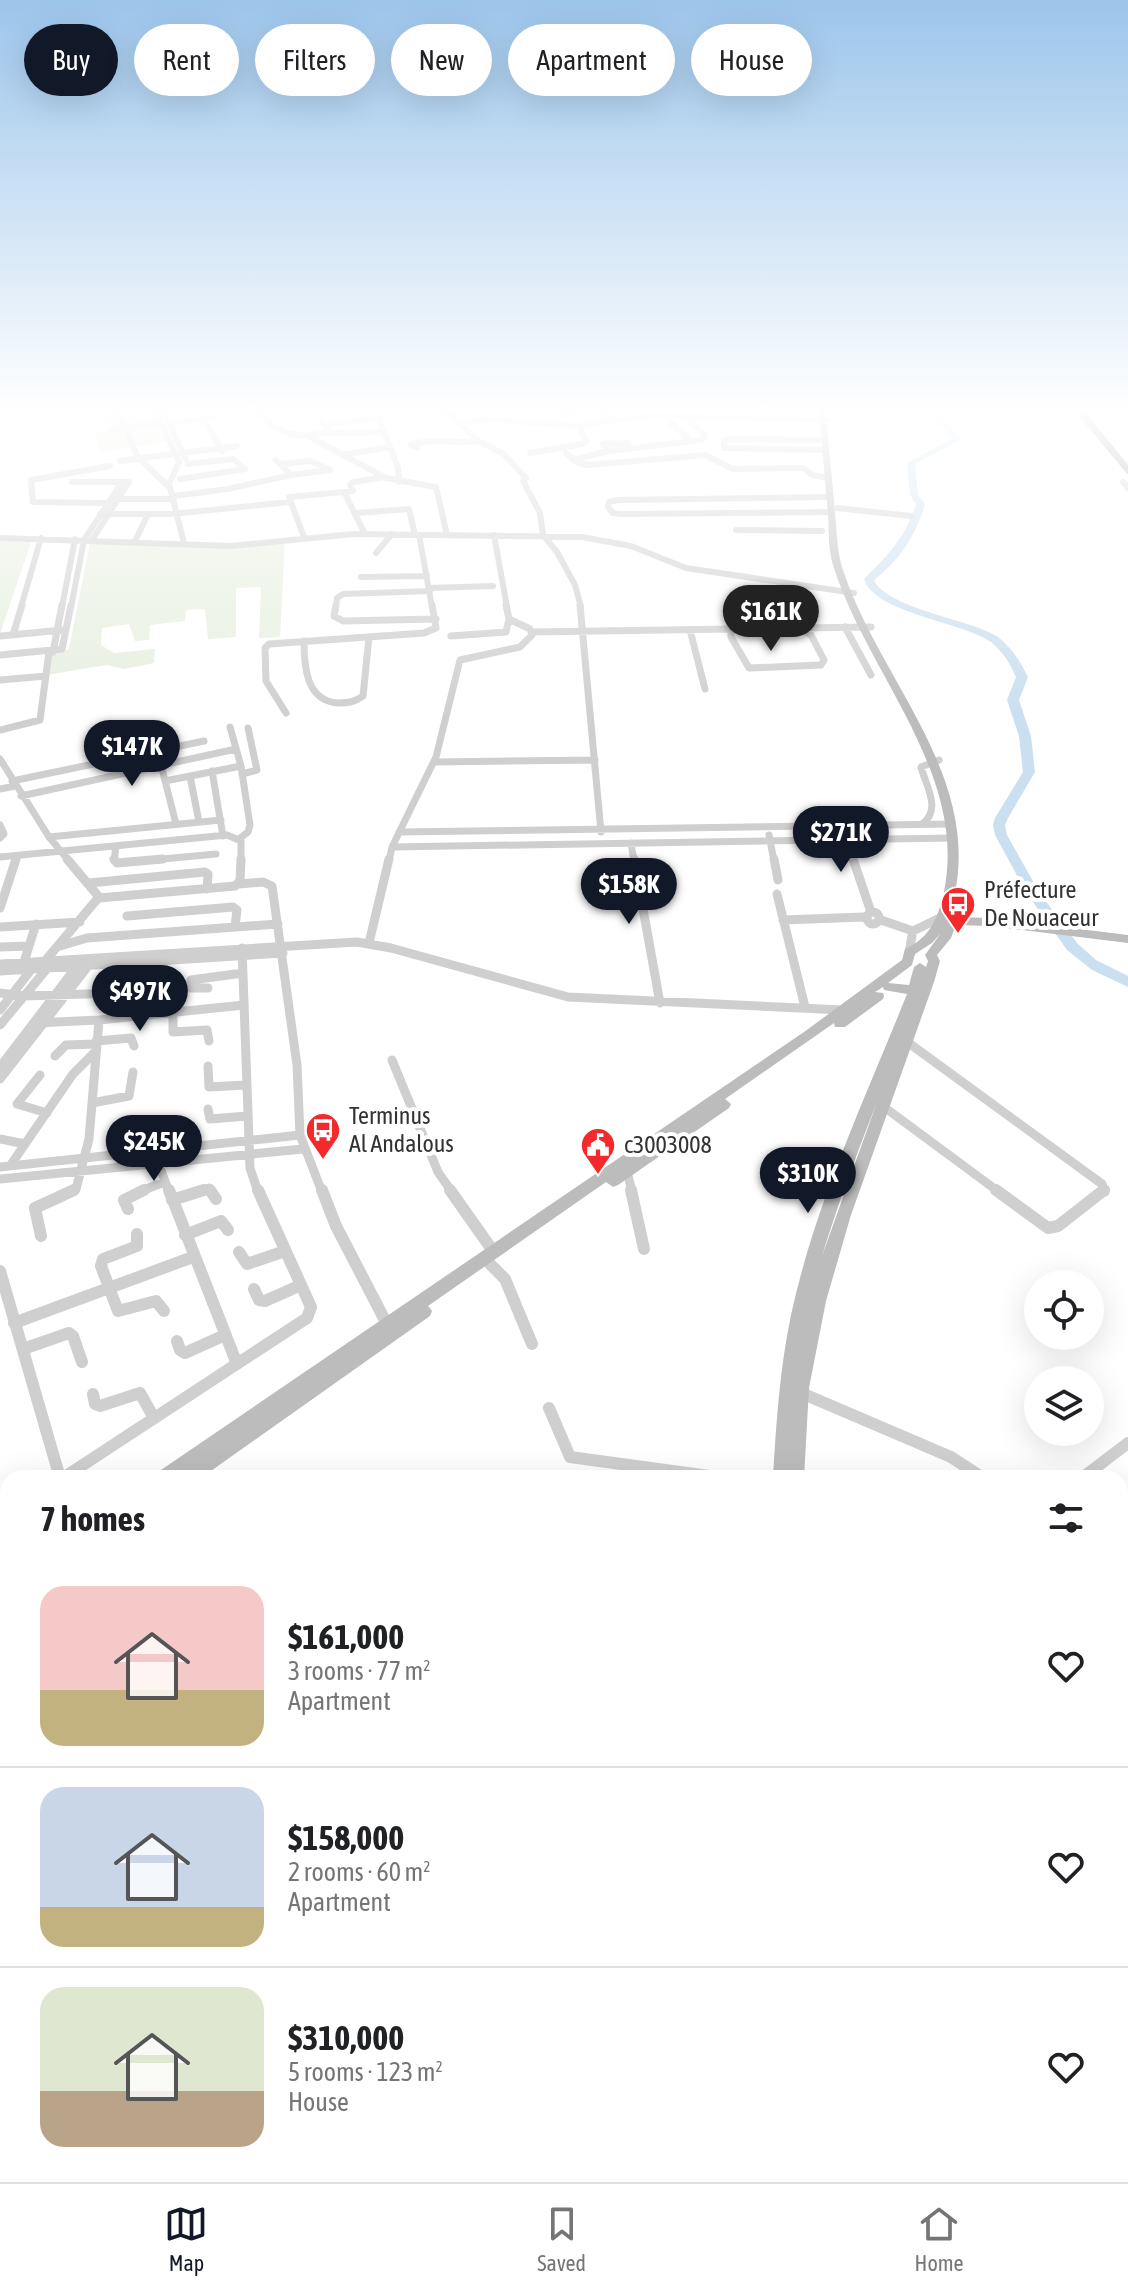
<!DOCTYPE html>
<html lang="en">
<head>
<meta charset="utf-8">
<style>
  :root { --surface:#fff; --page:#f2f2f2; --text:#202124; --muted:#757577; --line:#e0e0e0; --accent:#111827 }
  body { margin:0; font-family:"Asap Condensed",sans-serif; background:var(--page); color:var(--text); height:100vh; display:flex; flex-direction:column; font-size:30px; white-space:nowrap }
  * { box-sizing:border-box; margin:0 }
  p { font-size:26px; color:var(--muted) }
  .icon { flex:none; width:44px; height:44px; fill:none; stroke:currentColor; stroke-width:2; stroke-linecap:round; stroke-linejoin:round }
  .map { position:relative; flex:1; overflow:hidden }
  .sheet { position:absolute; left:0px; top:1470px; width:1128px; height:712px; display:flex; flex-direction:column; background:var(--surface); border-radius:24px 24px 0 0; box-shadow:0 8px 32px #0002 }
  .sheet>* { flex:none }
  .guide { position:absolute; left:24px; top:24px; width:1080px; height:72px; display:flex; gap:16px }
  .controls { position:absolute; left:1024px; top:1270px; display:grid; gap:16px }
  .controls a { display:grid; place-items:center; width:80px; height:80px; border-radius:50%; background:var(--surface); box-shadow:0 8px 32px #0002; font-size:40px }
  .price { position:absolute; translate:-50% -68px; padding:0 18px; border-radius:28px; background:var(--accent); color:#fff; font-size:26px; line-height:52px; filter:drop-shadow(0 2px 4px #0008) }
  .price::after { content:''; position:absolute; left:50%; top:48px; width:24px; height:18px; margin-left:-12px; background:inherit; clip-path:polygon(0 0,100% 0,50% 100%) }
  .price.on { background:#222; color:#fff }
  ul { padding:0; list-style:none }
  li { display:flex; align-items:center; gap:24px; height:200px; padding:0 40px }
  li+li { border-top:2px solid var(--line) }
  li span { display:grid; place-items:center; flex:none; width:224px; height:160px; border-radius:24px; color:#555 }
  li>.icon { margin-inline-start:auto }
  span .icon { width:96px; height:96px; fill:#fffc; stroke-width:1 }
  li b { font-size:34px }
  h2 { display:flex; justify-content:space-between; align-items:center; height:96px; padding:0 40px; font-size:34px }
  .pill { padding:0 28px; border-radius:36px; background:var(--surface); box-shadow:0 8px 32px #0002; font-size:28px; line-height:72px }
  .pill.on { background:var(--accent); color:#fff }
  .menu { display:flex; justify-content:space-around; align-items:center; height:112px; border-top:2px solid var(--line); background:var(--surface); font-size:22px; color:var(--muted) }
  .menu a { display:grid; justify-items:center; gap:4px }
  .menu .on { color:var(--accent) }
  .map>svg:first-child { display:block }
</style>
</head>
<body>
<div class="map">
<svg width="1128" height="2182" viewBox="0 0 1128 2182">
  <rect width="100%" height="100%" fill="#fff"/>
  <path fill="#e7efdf" d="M103 410H160L168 441 100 453 94 433 108 431Z
    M285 539 280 637 259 638 261 587 236 588V637L208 639 205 609 186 610 185 621 150 625 149 640 135 641 129 624 102 628 101 645 114 653 155 649 154 663 124 669 107 665 46 675 51 654 69 649 90 543 227 546Z
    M0 541 31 542 0 634Z
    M1120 2172 1128 2176V2182H742V2174Z"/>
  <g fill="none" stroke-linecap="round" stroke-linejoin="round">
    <path fill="#cadff0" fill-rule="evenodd" d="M938 410H947L940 417 962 439 915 464 918 495 925 504C916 535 900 560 874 580 887 609 971 619 998 637 1012 648 1020 661 1028 677L1019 700 1031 736 1035 772 1008 818 1005 825 1007 835 1039 892 1077 943 1096 960 1128 976V987L1092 970 1067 950 1026 892 995 835 993 825 995 818 1023 772 1019 736 1007 700 1016 677C1010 663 1003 652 991 642 963 622 874 613 864 579 888 555 906 537 916 504L910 495 907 463 953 438 932 417Z"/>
    <path stroke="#cfcfcf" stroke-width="6" d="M117 410 139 460
      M155 410 179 462 169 484 184 543
      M163 410 186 459
      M199 410 222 451
      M257 410C278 436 297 439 329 432L316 410
      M555 410 561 413 587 410
      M602 410 613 420 651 415 828 420
      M377 414 398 467 399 482
      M485 419 579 426
      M670 422 690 440
      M169 423 217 417
      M462 423 485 419 479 410
      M326 424 379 418
      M112 430 161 423
      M328 433 383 432
      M308 436 386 478 436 487 447 535
      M824 440 729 439 724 440V448L825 450
      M478 441 504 454 526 478 523 481 540 513 543 535 557 552 575 585 581 607
      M418 448 411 445C434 436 455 445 478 441L452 415 441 410
      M608 451 603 444 628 443
      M530 453 582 444 586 441 579 426 613 420
      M566 453 578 463 587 465 705 455 733 469 804 468 812 475 829 478
      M342 455 390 447
      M573 460 608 451 702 440 705 436 691 422
      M120 461 237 446
      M144 463 170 488
      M282 464 310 461 328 469
      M291 475 330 470
      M180 479 245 469 233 459 188 464
      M72 482H129L92 540
      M1123 482 1128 488
      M346 492 353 491 350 485 353 482 384 477
      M173 496 228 489 291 475 276 460
      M830 497 618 500 609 502 608 507 613 513 620 514 831 512
      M116 499H174
      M107 503 33 502 31 480 110 466
      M837 508 911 516
      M356 513 409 509 415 535
      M100 514H171L290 502
      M736 530 822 531
      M419 535 432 607
      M494 535 507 607
      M304 537 289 497 344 492 365 534
      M0 538 231 546 353 534 582 537 631 546 686 568 854 593
      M135 541 148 514
      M376 553 392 534
      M361 577 427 576
      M429 588 493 586
      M21 607 41 538
      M62 607 75 539
      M71 607 84 540 122 482
      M336 607 337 598 343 594 430 591"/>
    <path stroke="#cfcfcf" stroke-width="7" d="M336 605 334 616 343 621 436 619
      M580 605 601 832
      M845 627 871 675
      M690 630 705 689
      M731 630V637L749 668 821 665 824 660 811 635 801 629
      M532 632 871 627
      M13 635 22 605
      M0 636 62 630
      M451 636 506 632 509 619
      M304 641C304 666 306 701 338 703 348 703 355 702 363 696L369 637
      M53 652 62 605
      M0 655 62 649 71 605
      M0 680 46 676
      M286 713 266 681 265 648 269 644 424 633 436 628 432 605
      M230 727 241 766 250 825 248 832 239 839
      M0 730 40 720 49 652
      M0 759 49 837 69 861
      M434 762 595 760
      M161 765 176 824
      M212 771 223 836
      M242 774 257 770 248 728
      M190 776 199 822
      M12 781 204 741
      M165 781 241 766
      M0 789 15 786
      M21 796 236 749
      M922 824C942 810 926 786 921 767L939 760
      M0 825 4 834 0 838
      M399 832 952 824
      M769 835 774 861
      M845 835 854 861
      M49 837 221 820
      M631 843 634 861
      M392 847 953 838
      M0 857 227 835 241 841V861
      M15 861 17 856
      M114 861 116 846
      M141 861 216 854
      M389 861 392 847 436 757 460 660 520 647 532 635 530 629 509 619 506 605"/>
    <path stroke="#cfcfcf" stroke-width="9" d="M114 859 117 863 163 859
      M634 859 660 1003
      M774 859 778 880
      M853 859 871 912
      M89 883 205 872 208 874 207 889
      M239 884 263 882 272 886 297 1065 300 1135 322 1192
      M777 894 805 1007
      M99 898 235 886 240 881 241 859
      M0 908 16 859
      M867 918a6 6 0 1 1 12 0a6 6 0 1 1-12 0Z
      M127 916 233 907 237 910 235 927
      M783 920 864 917
      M881 920 913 931
      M0 927 80 922
      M369 943 389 859
      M60 946 87 938 278 924
      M0 947 29 946
      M242 948 250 1168 258 1192
      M909 952 913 931 944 916
      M45 961 99 897 67 859
      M24 962 36 924
      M0 964 357 942 391 948 568 997 843 1010
      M0 971 283 953
      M208 988H191V980L243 973
      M0 993 24 996 148 992 155 983
      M0 1010 34 966
      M173 1013V1032L207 1030 209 1041
      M35 1023 99 1020 244 1005
      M0 1025 50 965
      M96 1041 131 1038 134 1046
      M906 1041 1102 1184 1105 1192
      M55 1056 66 1045 96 1044
      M392 1060 438 1172 452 1192
      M208 1066 209 1087 246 1085
      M0 1067 77 966
      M40 1075 17 1104 47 1113
      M0 1079 89 965
      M92 1103 129 1096 133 1072
      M880 1104 999 1192
      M208 1109 210 1119 247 1116
      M169 1126V1150
      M0 1139 25 1144
      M159 1165 169 1192
      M10 1166 73 1074 95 1052
      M0 1167 300 1135
      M627 1171 632 1192
      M0 1179 303 1149
      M70 1192 76 1189 89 1139 99 1020
      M138 1192 165 1182
      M197 1192 209 1188 211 1192"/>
    <path stroke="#cfcfcf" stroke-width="12" d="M169 1190 237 1364
      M210 1190 216 1199
      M322 1190 336 1226 389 1328
      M450 1190 493 1251
      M631 1190 644 1249
      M996 1190 1048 1228 1058 1226 1104 1190
      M172 1200 204 1190
      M128 1209 124 1200 144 1190
      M137 1234V1246L103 1259 101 1266 118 1311 156 1301 164 1311
      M185 1235 221 1221 228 1230
      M41 1236 35 1208 74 1190
      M239 1252 247 1264 285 1251
      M490 1264 505 1279 532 1344
      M0 1271 60 1478
      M254 1289 259 1300 265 1301 301 1285
      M14 1323 193 1257
      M177 1341 180 1350 185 1353 225 1335
      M23 1349 69 1333 73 1336 82 1362
      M799 1392 951 1457 983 1478
      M93 1394 95 1404 100 1406 140 1393 154 1418
      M549 1408 570 1457 724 1478
      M63 1478 307 1318 311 1307 258 1190
      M1082 1478 1128 1443
      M0 1519 8 1514"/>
    <path stroke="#cfcfcf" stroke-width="16" d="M0 1789 8 1793
      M0 1850 8 1843
      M0 2027 8 2009
      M0 2055 7 2182
      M1120 2165 1128 2168
      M881 2174 882 2182
      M1005 2174 1007 2182
      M373 2182 392 2174"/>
    <path fill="#bcbcbc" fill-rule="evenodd" d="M819 410H825C829 445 832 479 835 513 837 533 837 554 844 573 880 679 979 774 955 893L960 891 966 895 958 917 989 918 1128 935V943L989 926 956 925 951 938 937 955 940 961 934 982 851 1215 826 1301 809 1388 804 1478H773C776 1423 780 1368 791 1315 815 1204 865 1099 907 994L884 990 883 987 875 992 883 993 884 996 883 999 845 1027H835L834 1023 725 1099 731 1104 729 1108 618 1185 613 1187 606 1182 428 1306 432 1311 430 1316 201 1478H155L158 1472 804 1032 902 960 905 949C930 938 938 918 944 892 968 773 868 675 834 568 828 552 829 531 828 514 825 479 822 445 819 410ZM941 933 925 955 928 961 926 967 920 963 914 967 909 985 888 983 912 965 915 954 932 943ZM877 1102 822 1256C838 1204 857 1153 877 1102Z
      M8 1574V1611L0 1615V1577Z
      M687 2174H730V2182H687Z"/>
    <path fill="#999" fill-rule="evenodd" d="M1074 410H1084L1128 465V475Z"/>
  </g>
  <linearGradient id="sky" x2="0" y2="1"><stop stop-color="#9cc5eb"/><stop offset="0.57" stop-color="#fff"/><stop offset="1" stop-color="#fff" stop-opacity="0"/></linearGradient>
  <rect width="1128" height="716" fill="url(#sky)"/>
  <defs>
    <g id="bus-pin" transform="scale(1.8)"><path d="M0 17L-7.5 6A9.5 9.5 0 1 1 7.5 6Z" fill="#f3292c" stroke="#fff"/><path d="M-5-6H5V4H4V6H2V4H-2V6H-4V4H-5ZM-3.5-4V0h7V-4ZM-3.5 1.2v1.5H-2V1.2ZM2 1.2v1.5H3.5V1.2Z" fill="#fff"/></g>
    <g id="civic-pin" transform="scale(1.8)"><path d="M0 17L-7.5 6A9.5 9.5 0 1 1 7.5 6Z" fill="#f3292c" stroke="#fff"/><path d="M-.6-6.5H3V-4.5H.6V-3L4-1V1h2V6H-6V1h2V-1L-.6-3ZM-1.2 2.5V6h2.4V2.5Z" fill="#fff"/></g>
  </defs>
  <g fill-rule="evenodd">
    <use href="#bus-pin" x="958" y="904"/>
    <use href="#bus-pin" x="323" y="1130"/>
    <use href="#civic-pin" x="598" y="1145"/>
  </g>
  <g text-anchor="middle" stroke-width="8" stroke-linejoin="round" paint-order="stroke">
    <g font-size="24" fill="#323232" stroke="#fff" text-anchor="start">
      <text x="984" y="898">Préfecture<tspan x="984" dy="28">De Nouaceur</tspan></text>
      <text x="349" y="1124">Terminus<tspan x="349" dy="28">Al Andalous</tspan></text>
      <text x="624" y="1153">c3003008</text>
    </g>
  </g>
</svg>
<div class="controls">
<a><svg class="icon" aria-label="locate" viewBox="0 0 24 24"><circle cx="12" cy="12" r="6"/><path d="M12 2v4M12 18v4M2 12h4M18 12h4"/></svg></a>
<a><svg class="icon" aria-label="layers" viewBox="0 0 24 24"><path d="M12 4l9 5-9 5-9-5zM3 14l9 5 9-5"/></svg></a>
</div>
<b class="price on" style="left:771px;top:653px">$161K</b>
<b class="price" style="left:132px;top:788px">$147K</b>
<b class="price" style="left:841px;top:874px">$271K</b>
<b class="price" style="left:629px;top:926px">$158K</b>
<b class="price" style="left:140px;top:1033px">$497K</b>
<b class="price" style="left:154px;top:1183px">$245K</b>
<b class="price" style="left:808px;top:1215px">$310K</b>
<div class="guide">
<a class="pill on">Buy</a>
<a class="pill">Rent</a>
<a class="pill">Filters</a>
<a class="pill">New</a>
<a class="pill">Apartment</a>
<a class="pill">House</a>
</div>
<section class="sheet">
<h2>7 homes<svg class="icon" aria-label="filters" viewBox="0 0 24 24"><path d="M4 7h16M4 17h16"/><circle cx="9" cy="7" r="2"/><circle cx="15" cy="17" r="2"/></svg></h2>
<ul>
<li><span style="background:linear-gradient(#f6c9c9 65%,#c2b280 0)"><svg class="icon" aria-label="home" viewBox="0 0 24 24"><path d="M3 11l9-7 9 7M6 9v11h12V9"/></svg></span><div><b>$161,000</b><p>3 rooms · 77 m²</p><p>Apartment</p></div><svg class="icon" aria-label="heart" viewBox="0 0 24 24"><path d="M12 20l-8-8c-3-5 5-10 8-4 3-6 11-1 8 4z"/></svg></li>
<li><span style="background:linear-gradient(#c9d6e8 75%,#c2b280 0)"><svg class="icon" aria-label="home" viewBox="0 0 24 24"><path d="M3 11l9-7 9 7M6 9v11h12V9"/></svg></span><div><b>$158,000</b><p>2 rooms · 60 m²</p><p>Apartment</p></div><svg class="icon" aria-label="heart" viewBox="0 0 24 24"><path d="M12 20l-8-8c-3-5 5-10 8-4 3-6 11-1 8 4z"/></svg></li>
<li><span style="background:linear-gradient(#dfe7d0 65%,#b9a48a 0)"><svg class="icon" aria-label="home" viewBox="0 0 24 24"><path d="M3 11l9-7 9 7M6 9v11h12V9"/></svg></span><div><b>$310,000</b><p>5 rooms · 123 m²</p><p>House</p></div><svg class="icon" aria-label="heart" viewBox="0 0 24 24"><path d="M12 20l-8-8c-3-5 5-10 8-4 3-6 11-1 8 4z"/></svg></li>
</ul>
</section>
</div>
<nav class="menu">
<a class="on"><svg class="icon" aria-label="map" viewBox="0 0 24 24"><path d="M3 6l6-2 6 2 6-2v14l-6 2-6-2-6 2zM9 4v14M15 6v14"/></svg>Map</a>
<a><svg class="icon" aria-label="saved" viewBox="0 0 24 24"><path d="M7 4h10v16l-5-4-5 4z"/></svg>Saved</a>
<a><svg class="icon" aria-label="home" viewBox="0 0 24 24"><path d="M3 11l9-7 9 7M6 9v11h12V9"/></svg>Home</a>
</nav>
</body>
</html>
